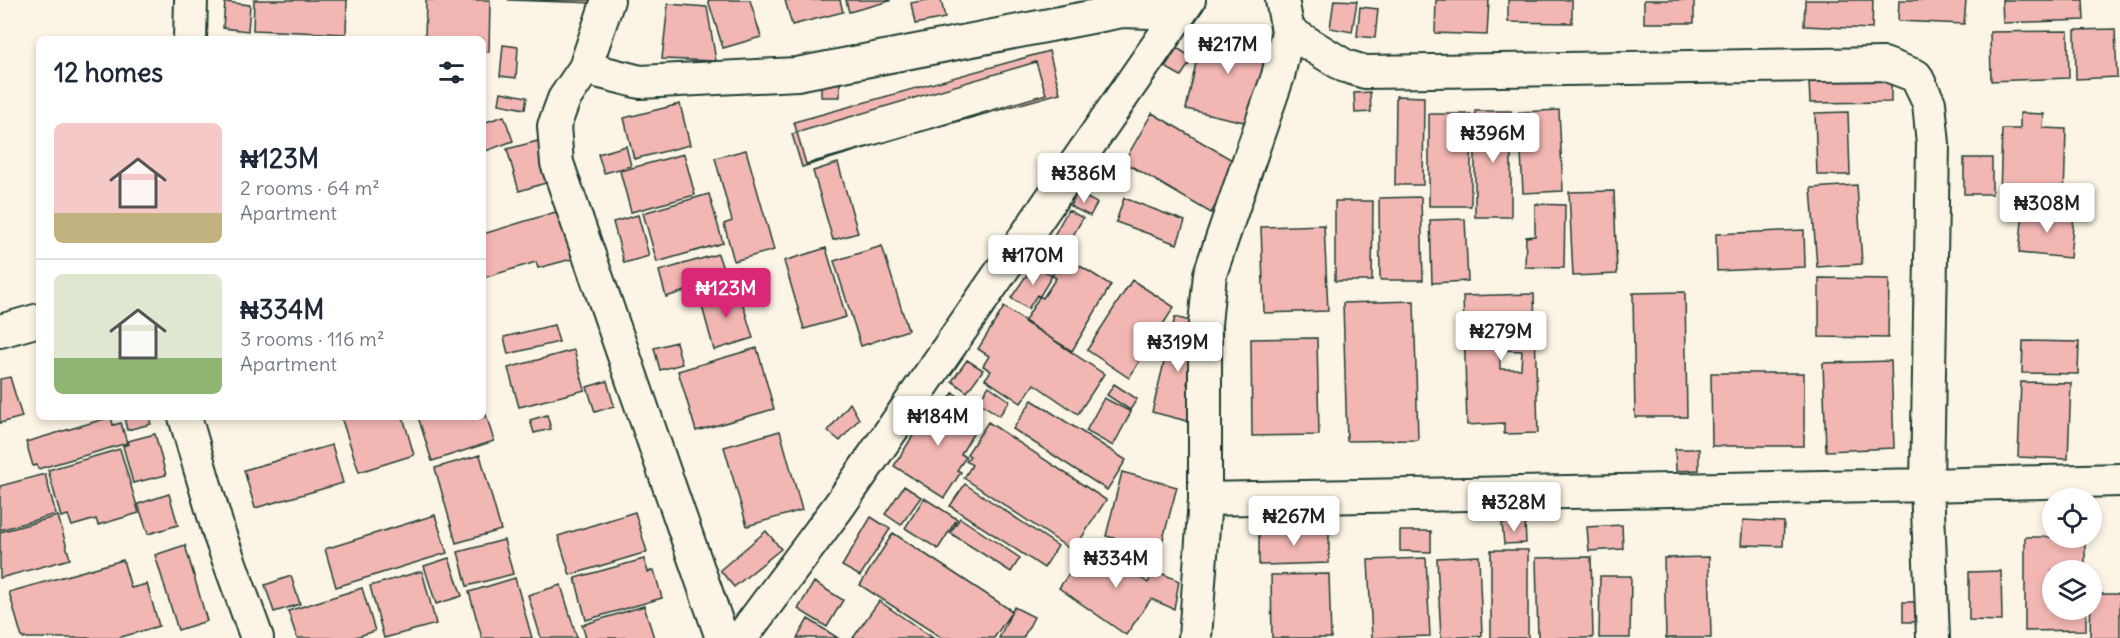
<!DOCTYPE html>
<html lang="en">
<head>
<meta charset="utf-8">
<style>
  :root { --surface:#fff; --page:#f6f6f7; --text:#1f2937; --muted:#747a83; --line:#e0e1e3; --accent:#db2777 }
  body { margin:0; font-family:Delius,sans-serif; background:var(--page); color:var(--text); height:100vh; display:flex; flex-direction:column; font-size:22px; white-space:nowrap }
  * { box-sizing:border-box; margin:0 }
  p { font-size:20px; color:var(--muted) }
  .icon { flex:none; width:33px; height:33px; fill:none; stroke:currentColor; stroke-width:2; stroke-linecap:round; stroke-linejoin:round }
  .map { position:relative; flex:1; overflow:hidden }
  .details { position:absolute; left:36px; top:36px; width:450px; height:384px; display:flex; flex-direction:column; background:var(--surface); border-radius:9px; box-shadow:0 3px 9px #0003 }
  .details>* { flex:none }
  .controls { position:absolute; left:2042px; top:488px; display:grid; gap:12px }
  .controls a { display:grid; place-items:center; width:60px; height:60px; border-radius:50%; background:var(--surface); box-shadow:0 3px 9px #0003; font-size:30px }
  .price { position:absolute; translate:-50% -51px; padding:0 14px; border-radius:6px; background:#fff; color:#222; font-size:20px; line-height:39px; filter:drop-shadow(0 2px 3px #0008) }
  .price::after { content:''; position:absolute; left:50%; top:36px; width:18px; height:14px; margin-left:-9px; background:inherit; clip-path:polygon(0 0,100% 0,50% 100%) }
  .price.current { background:var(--accent); color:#fff }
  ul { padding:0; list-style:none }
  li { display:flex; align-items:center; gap:18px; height:150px; padding:0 18px }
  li+li { border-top:2px solid var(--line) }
  li span { display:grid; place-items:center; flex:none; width:168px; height:120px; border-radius:9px; color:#555 }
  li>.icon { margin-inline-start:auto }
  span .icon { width:72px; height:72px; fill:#fffc; stroke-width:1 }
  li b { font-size:26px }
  h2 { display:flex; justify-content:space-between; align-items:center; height:72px; padding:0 18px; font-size:26px }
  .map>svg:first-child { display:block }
</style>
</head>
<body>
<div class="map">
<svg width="2120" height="638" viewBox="0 0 2120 638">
  <rect width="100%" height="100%" fill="#fcf5e5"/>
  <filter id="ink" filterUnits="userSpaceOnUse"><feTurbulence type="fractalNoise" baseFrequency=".0167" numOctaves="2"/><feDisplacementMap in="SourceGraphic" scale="12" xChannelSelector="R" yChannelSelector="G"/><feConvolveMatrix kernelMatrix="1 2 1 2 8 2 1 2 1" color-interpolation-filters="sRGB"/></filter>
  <g filter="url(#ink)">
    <path fill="#f3b7b3" stroke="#1f3d34" stroke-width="1.5" fill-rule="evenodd" d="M254 0H347L346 34 253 30Z
      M426 0H490L489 52H483V39H425Z
      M508 0H595V3Z
      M708 0H750L761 37 723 48Z
      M785 0H840L843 12 792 25Z
      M846 0H890V1L849 12Z
      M926 0H941L945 18 915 24 911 3Z
      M1334 0 1357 1 1352 32 1330 28Z
      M1436 0H1489L1487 35 1435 33Z
      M1508 0H1572V23L1508 22Z
      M1644 0H1694V23H1644Z
      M1805 0H1873L1872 29 1804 26Z
      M1899 0H1966L1964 24 1898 21Z
      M2002 0H2083L2084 20 2003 23Z
      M225 2 250 5 248 31 223 28Z
      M668 4 707 7 716 61 662 59Z
      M1360 7 1378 9 1375 38 1357 36Z
      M1204 26 1270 41 1253 124 1186 109Z
      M2115 29 2117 77 2076 79 2075 30Z
      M2068 31 2069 78 1991 81 1990 32Z
      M267 35 335 39H267Z
      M503 45 518 47 516 78 500 76Z
      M1177 48 1193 58 1181 76 1165 67Z
      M1049 51 1060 93 806 164 794 122Z
      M1036 62 1046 94 802 167 792 134Z
      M1891 80V102L1810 103 1809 81Z
      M821 81H840V97H821Z
      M501 92 527 97 525 109 499 104Z
      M1370 92 1371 112 1355 113 1354 93Z
      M1396 96 1424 97 1423 185H1395Z
      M680 104 690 145 634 159 624 118Z
      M1559 110 1563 191 1523 193 1519 112Z
      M1475 111H1511V217H1475Z
      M1848 112 1850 175H1817L1815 113Z
      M1152 113 1239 164 1211 213 1124 162Z
      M2020 113 2044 114 2043 128 2066 129 2064 197 2000 195 2002 129H2020Z
      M1429 114H1471V206H1429Z
      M504 116 513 141 483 152V123Z
      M538 141 549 182 519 191 507 149Z
      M626 146 631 166 604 173 598 154Z
      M746 150 774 250 734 261 724 224 732 221 715 158Z
      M684 154 695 195 631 212 620 171Z
      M1964 158H1992V194H1964Z
      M838 163 858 233 833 240 813 171Z
      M1857 185 1862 264 1817 267 1811 188Z
      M1614 191 1617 274 1573 276 1569 192Z
      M1077 193 1097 203 1090 216 1070 206Z
      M709 194 723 243 657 262 643 213Z
      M1421 197 1423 280H1380L1379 198Z
      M1124 198 1185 221 1177 244 1116 222Z
      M1335 201H1373L1372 281H1335Z
      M1535 204 1565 205 1564 268 1525 267 1526 237 1535 236Z
      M1068 210 1083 218 1056 265 1042 257Z
      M2023 210 2074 215 2070 258 2019 253Z
      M559 211 572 259 538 268 536 262 483 278V234Z
      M638 215 649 256 624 263 613 222Z
      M1465 219 1468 281 1432 283 1430 220Z
      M1324 225 1328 311 1264 313 1261 227Z
      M1804 230 1805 267 1717 271 1716 234Z
      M882 246 908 330 861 346 834 261Z
      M826 248 846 317 804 329 784 261Z
      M718 254 726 278 666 297 659 271Z
      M1064 256 1111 285 1072 351 1024 322Z
      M1034 264 1056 278 1043 298 1037 295 1028 309 1011 298Z
      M1819 278 1889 279 1888 338 1819 337Z
      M1132 280 1174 307 1129 378 1087 350Z
      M738 288 753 338 714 350 700 299Z
      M1685 292 1687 417H1635L1633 293Z
      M1534 294 1538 433 1504 434V423L1467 425 1463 296ZM1500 350 1522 351 1521 369H1500Z
      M1414 301 1418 440 1347 441 1343 303Z
      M1004 307 1104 374 1078 414 1034 384 1021 403 985 379 991 371 983 366 989 356 978 349Z
      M1175 317 1201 324 1187 384 1199 387 1191 422 1152 412Z
      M554 325 559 342 508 354 504 337Z
      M1317 338 1319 435 1252 436 1251 339Z
      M2023 341 2079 342 2078 374 2022 373Z
      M676 342 682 364 660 370 654 348Z
      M757 348 774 409 696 431 678 371Z
      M574 350 585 390 519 407 508 368Z
      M967 360 983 370 967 392 952 381Z
      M1891 361 1894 448 1826 451 1823 363Z
      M1711 373H1804V446H1712Z
      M10 377 22 417 0 423V379Z
      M607 381 614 406 595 412 587 387Z
      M2021 382 2071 383 2068 459 2018 457Z
      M1114 384 1137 399 1130 410 1107 395Z
      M989 386 1010 401 999 416 978 401Z
      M953 393 971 404 961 419 976 429 961 454 966 457 957 470 961 472 944 498 894 466 934 402 943 408Z
      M1104 398 1131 412 1113 446 1086 431Z
      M1032 400 1126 460 1107 490 1013 429Z
      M850 403 859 419 840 441 828 431Z
      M483 405 494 441 432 461 418 417H483Z
      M547 415 551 429 534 433 530 420Z
      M111 417 113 425 121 423 127 443 38 469 37 465 33 466 26 442Z
      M124 417H149L151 424 127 430Z
      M341 417H403L414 455 359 472Z
      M988 422 1106 500 1073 551 964 478 972 465 966 461 970 456 967 454Z
      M780 431 802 510 747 526 724 447Z
      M155 434 166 475 133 483 123 446 129 444 128 441Z
      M332 445 343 483 255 508 244 470Z
      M120 449 139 513 98 525 96 519 72 526 68 515 61 517 48 470Z
      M1675 449H1699V470L1676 471Z
      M480 455 501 530 456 543 435 468Z
      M1122 472 1177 487 1160 550 1106 536Z
      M45 474 56 514 0 530V486Z
      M965 484 1058 546 1044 568 950 506Z
      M904 486 921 497 901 525 885 514Z
      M169 494 178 525 148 534 138 504Z
      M924 498 957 519 938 549 905 528Z
      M635 512 647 552 570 575 558 536Z
      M435 515 447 553 336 587 325 549Z
      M58 516 70 559 0 578V532Z
      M871 517 890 529 860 576 842 566Z
      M960 518 1020 558 1011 572 950 533Z
      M1743 520 1784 522 1783 546 1741 545Z
      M1525 522 1526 543 1504 544 1502 523Z
      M1622 525 1623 549 1589 551 1587 527Z
      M1329 530V563L1259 565V531Z
      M766 531 781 549 734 587 720 570Z
      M1400 531H1431V552L1400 551Z
      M893 533 1012 611 994 638H942L860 585Z
      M2025 537H2085V570H2052V609H2086V630L2025 631Z
      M504 540 513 574 467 586 458 552Z
      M1090 543 1148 583 1154 570 1179 581 1174 609 1151 599 1126 635 1059 588Z
      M185 545 207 621 178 630 155 555Z
      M1491 550H1528V638H1491Z
      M1479 556 1482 636 1441 638 1437 558Z
      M1591 557 1593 638H1538L1536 558Z
      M1709 557 1711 638H1666L1664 558Z
      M449 558 462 596 436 604 424 566Z
      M1426 558 1430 636 1372 638 1368 560Z
      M644 559 648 572 654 570 662 598 586 620 575 578Z
      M123 560 131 588 147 584 159 626 118 638H22L9 592Z
      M422 571 436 624 384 638 370 586Z
      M2001 571 2002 621 1969 620V572Z
      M1329 574 1331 638H1272L1271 575Z
      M291 576 300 604 274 612 265 585Z
      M1600 576H1631L1630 638H1599Z
      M515 578 532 638H482L469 592Z
      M814 582 843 600 827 627 798 609Z
      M561 585 577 638H541L528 595Z
      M362 588 375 631 352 638H297L288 611Z
      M2091 594H2120V638H2090Z
      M879 601 933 638H853Z
      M1903 602H1925V622H1903Z
      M644 606 654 638H586L582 625Z
      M1014 607 1034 617 1023 638H999Z
      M808 619 838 638H797Z"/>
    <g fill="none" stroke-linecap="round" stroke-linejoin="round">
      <g stroke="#1f3d34" stroke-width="36">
        <path id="minor" d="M608 0 585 68 564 99 554 126 557 163 722 638
          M1288 31 1345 66 1365 72 1884 64 1916 76 1929 103 1933 144 1927 485 1933 638
          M190 39 191 0
          M585 68 640 82 797 74 1122 11 1180 13
          M0 331 39 320
          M185 417 219 533 257 638
          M1205 499 1927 485 2120 480
          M741 638 839 506 1189 0
          M1195 638 1205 499V324L1210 274 1278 76 1288 31 1282 0"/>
      </g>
      <use href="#minor" stroke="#fcf5e5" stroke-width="32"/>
    </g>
  </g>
</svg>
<div class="controls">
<a><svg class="icon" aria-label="locate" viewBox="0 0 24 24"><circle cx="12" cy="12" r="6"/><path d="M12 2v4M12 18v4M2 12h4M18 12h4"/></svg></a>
<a><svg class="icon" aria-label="layers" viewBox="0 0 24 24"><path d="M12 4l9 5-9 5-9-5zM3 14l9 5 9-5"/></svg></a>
</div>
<b class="price" style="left:1228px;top:75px">₦217M</b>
<b class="price" style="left:1493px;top:164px">₦396M</b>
<b class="price" style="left:1084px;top:204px">₦386M</b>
<b class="price" style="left:2047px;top:234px">₦308M</b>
<b class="price" style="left:1033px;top:286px">₦170M</b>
<b class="price current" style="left:726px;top:319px">₦123M</b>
<b class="price" style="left:1501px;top:362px">₦279M</b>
<b class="price" style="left:1178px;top:373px">₦319M</b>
<b class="price" style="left:938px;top:447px">₦184M</b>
<b class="price" style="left:1514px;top:533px">₦328M</b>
<b class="price" style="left:1294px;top:547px">₦267M</b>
<b class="price" style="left:1116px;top:589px">₦334M</b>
<section class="details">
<h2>12 homes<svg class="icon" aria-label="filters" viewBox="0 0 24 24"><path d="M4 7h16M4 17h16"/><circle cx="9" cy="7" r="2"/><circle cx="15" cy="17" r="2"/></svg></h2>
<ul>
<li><span style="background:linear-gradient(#f6c9c9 75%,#c2b280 0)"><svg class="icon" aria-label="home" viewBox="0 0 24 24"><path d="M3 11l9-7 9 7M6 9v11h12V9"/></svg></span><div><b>₦123M</b><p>2 rooms · 64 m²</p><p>Apartment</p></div></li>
<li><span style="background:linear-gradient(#dfe7d0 70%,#8fb573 0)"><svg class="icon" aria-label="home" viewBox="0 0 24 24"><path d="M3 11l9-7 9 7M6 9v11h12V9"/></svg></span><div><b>₦334M</b><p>3 rooms · 116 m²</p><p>Apartment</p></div></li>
</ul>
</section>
</div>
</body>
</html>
